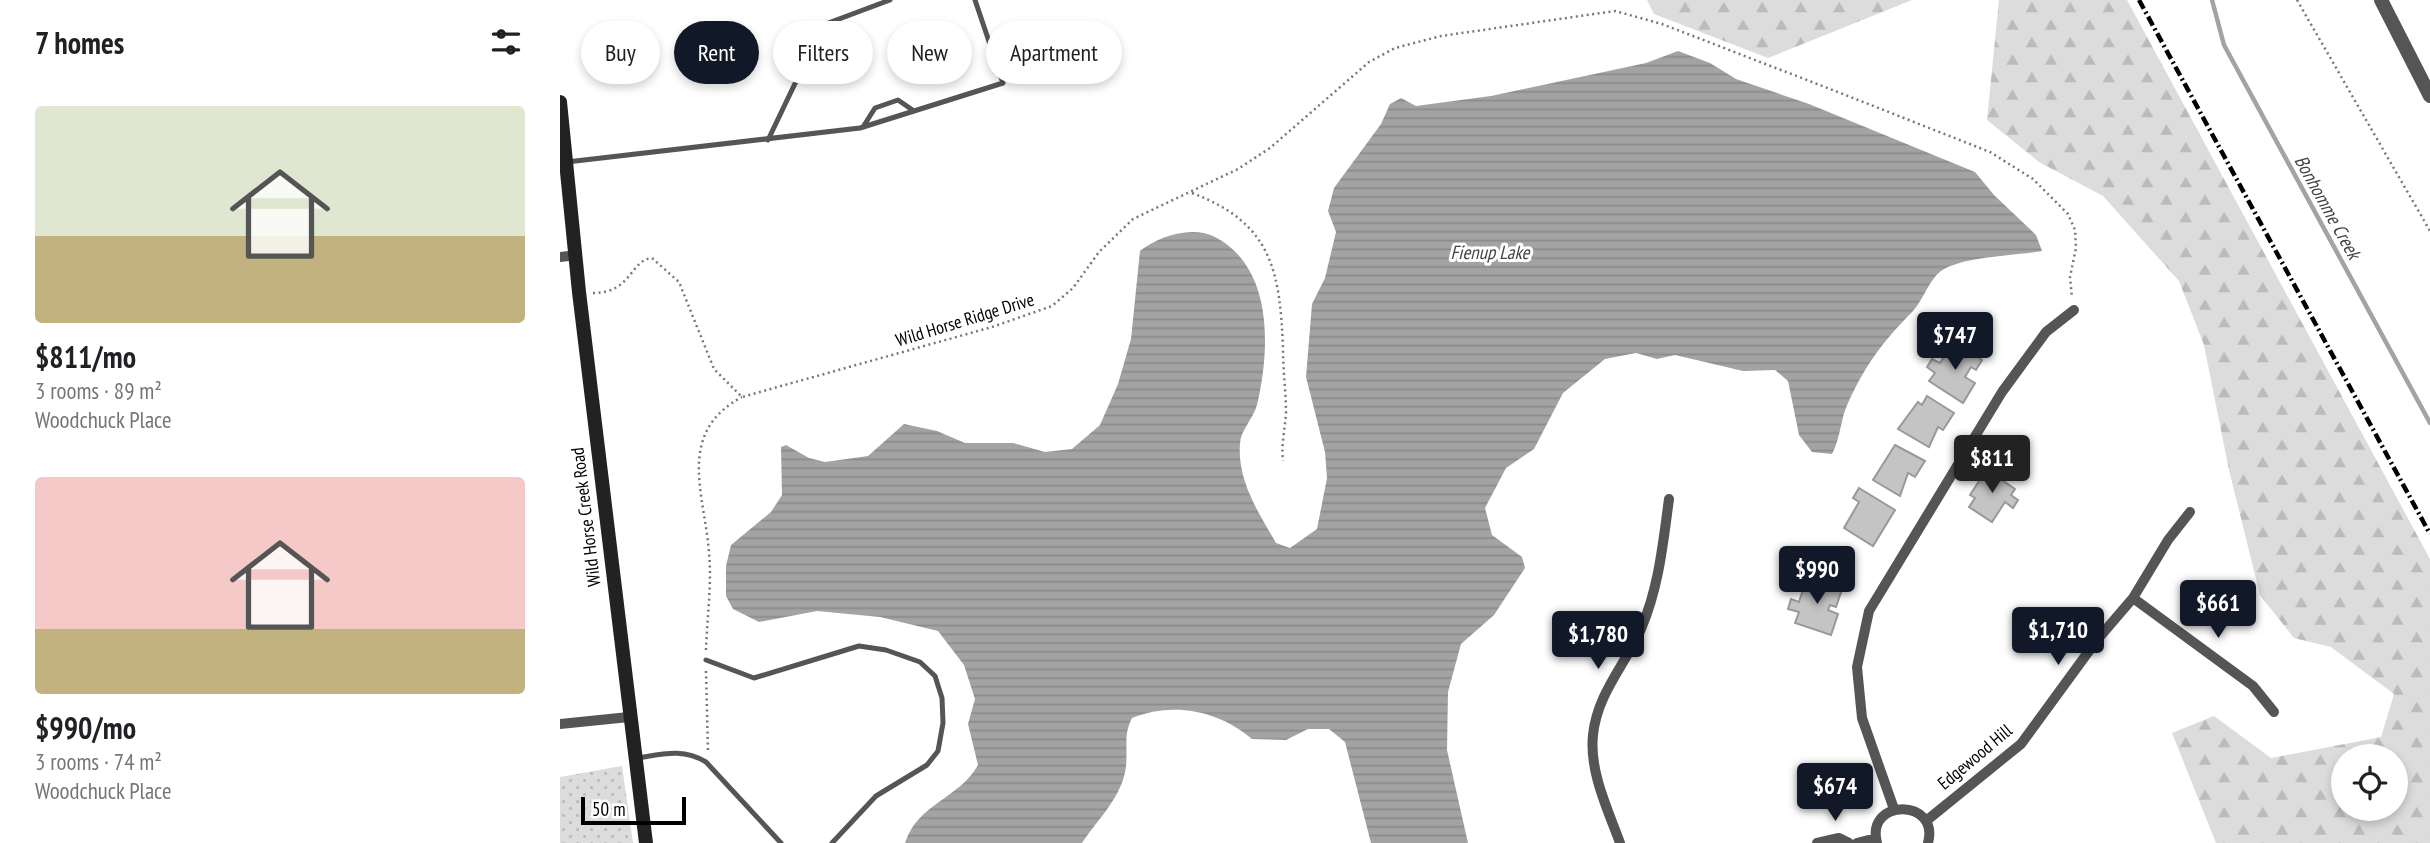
<!DOCTYPE html>
<html lang="en">
<head>
<meta charset="utf-8">
<style>
  :root { --surface:#fff; --page:#f2f2f2; --text:#202124; --muted:#757577; --accent:#111827 }
  body { margin:0; font-family:"PT Sans Narrow",sans-serif; background:var(--page); color:var(--text); height:100vh; display:flex; flex-direction:column; font-size:26px; white-space:nowrap }
  * { box-sizing:border-box; margin:0 }
  p { font-size:23px; color:var(--muted) }
  .icon { flex:none; width:38px; height:38px; fill:none; stroke:currentColor; stroke-width:2; stroke-linecap:round; stroke-linejoin:round }
  .map { position:relative; flex:1; overflow:hidden }
  .sheet { display:flex; flex-direction:column; background:var(--surface); width:560px }
  .sheet>* { flex:none }
  .guide { position:absolute; left:21px; top:21px; width:665px; height:63px; display:flex; gap:14px }
  .buttons { position:absolute; left:1771px; top:744px; display:grid; gap:14px }
  .buttons a { display:grid; place-items:center; width:77px; height:77px; border-radius:50%; background:var(--surface); box-shadow:0 4px 10px #0003; font-size:35px }
  .scale { position:absolute; left:21px; bottom:18px; width:105px; box-sizing:border-box; padding-left:7px; border:4px solid #000; border-top:0; font-size:19px; line-height:24px; white-space:nowrap; color:#000; -webkit-text-stroke:5px #fff; paint-order:stroke }
  .price { position:absolute; translate:-50% -60px; padding:0 16px; border-radius:7px; background:var(--accent); color:#fff; font-size:23px; line-height:46px; filter:drop-shadow(0 2px 4px #0008) }
  .price::after { content:''; position:absolute; left:50%; top:42px; width:21px; height:16px; margin-left:-10px; background:inherit; clip-path:polygon(0 0,100% 0,50% 100%) }
  .price.selected { background:#222; color:#fff }
  ul { padding:0; list-style:none }
  li { display:grid; align-content:center; gap:14px; height:371px; padding:0 35px }
  li span { display:grid; place-items:center; height:217px; border-radius:7px; color:#555 }
  li>.icon { margin-inline-start:auto }
  span .icon { width:126px; height:126px; fill:#fffc; stroke-width:1 }
  li b { font-size:30px }
  h2 { display:flex; justify-content:space-between; align-items:center; height:84px; padding:0 35px; font-size:30px }
  .pill { padding:0 24px; border-radius:32px; background:var(--surface); box-shadow:0 4px 10px #0003; font-size:24px; line-height:63px }
  .pill.selected { background:var(--accent); color:#fff }
  main { display:flex; flex:1; min-height:0 }
  .map>svg:first-child { display:block }
</style>
</head>
<body>
<main>
<section class="sheet">
<h2>7 homes<svg class="icon" aria-label="filters" viewBox="0 0 24 24"><path d="M4 7h16M4 17h16"/><circle cx="9" cy="7" r="2"/><circle cx="15" cy="17" r="2"/></svg></h2>
<ul>
<li><span style="background:linear-gradient(#dfe7d0 60%,#c2b280 0)"><svg class="icon" aria-label="home" viewBox="0 0 24 24"><path d="M3 11l9-7 9 7M6 9v11h12V9"/></svg></span><div><b>$811/mo</b><p>3 rooms · 89 m²</p><p>Woodchuck Place</p></div></li>
<li><span style="background:linear-gradient(#f6c9c9 70%,#c2b280 0)"><svg class="icon" aria-label="home" viewBox="0 0 24 24"><path d="M3 11l9-7 9 7M6 9v11h12V9"/></svg></span><div><b>$990/mo</b><p>3 rooms · 74 m²</p><p>Woodchuck Place</p></div></li>
</ul>
</section>
<div class="map">
<svg width="1870" height="843" viewBox="0 0 1870 843">
  <defs>
    <pattern id="grass-dots" width="8" height="8" patternUnits="userSpaceOnUse" patternTransform="scale(1.75)"><rect width="8" height="8" fill="#dcdcdc"/><path d="M2 2h.1M6 6h.1" fill="none" stroke="#bbb" stroke-width="1.8" stroke-linecap="round"/></pattern>
    <pattern id="forest-firs" width="22" height="20" patternUnits="userSpaceOnUse" patternTransform="scale(1.75)"><rect width="22" height="20" fill="#dcdcdc"/><path d="M5 1l3.5 6h-7zM16 11l3.5 6h-7z" fill="#bbb"/></pattern>
    <pattern id="water-rules" width="6" height="5" patternUnits="userSpaceOnUse" patternTransform="scale(1.75)"><rect width="6" height="5" fill="#a3a3a3"/><path d="M0 2.5h6" fill="none" stroke="#8b8b8b"/></pattern>
  </defs>
  <rect width="100%" height="100%" fill="#fff"/>
  <path fill="url(#grass-dots)" d="M62 766 73 843H0V777Z"/>
  <path fill="url(#forest-firs)" fill-rule="evenodd" d="M1087 0H1352L1208 58 1094 14Z
    M1439 0H1567L1870 559V843H1656L1612 733 1654 716 1711 758 1821 737 1834 694 1771 647 1734 638 1700 595 1669 470 1644 345 1619 281 1543 196 1479 162 1427 120ZM1836 756V808H1783V756Z"/>
  <path fill="url(#water-rules)" d="M1118 51 1150 63 1176 79 1249 104 1415 172 1434 195 1476 235 1482 251C1455 256 1403 256 1381 271 1369 280 1363 300 1353 311 1322 343 1307 362 1288 403 1280 420 1281 437 1272 454L1252 452 1239 435 1228 381 1215 370 1183 371 1115 355 1097 359 1076 353 1045 359 1003 393 974 449 946 468 925 508 932 535 962 557 965 568 934 615 901 644 888 692 887 750 908 843H811L785 742 769 729H748L726 740 692 739C660 711 613 701 572 718 563 735 568 748 566 766 563 796 538 819 522 843H345C358 803 399 799 418 765L408 724 415 699 404 665 378 631 320 617 257 611 199 622 173 609 166 596V566L171 545 211 512 222 495 221 447 226 445 249 458 265 462 308 456 344 424 377 431 405 443H453L485 452 512 449 540 425 558 384 571 339 580 251C598 236 633 225 655 237 714 268 710 350 697 405 693 419 680 431 680 444 677 481 699 513 716 543L730 548 757 529 767 478 765 452 746 377 752 304 765 278 776 232 768 211 774 188 821 124 830 104 841 98 856 106 931 96 1086 63Z"/>
  <g fill="none" stroke-linecap="round" stroke-linejoin="round">
    <path stroke="#a3a3a3" stroke-width="4.5" d="M1652 0 1664 45 1870 423"/>
  </g>
  <path fill="#c4c4c4" stroke="#999" stroke-width="2" d="M1393 342 1422 360 1416 370 1411 367 1405 377 1415 383 1403 403 1369 381 1375 373 1367 367 1372 359 1380 363Z
    M1367 396 1394 413 1383 430 1378 427 1369 447 1338 429 1358 402 1362 405Z
    M1335 445 1365 461 1355 477 1348 473 1340 496 1313 480Z
    M1429 466 1444 476 1442 480 1455 489 1451 495 1458 500 1453 508 1445 502 1432 522 1409 507 1415 498 1410 495Z
    M1299 488 1335 510 1313 546 1284 528 1299 502 1293 498Z
    M1247 577 1282 589 1276 607 1270 605 1268 610 1278 614 1271 635 1235 623 1239 612 1228 609 1231 599 1239 602Z"/>
  <g fill="none" stroke-linecap="round" stroke-linejoin="round">
    <path stroke="#777" stroke-width="2.5" stroke-dasharray="2 3.5" stroke-linecap="butt" d="M1737 0 1870 231
      M632 193C712 223 720 271 723 349 723 370 726 392 726 413 725 429 721 445 723 461
      M33 293C72 293 70 260 92 258L119 282 154 369 182 397 432 327 492 306 513 288 539 252 573 219 678 169 710 148 809 62 835 48 881 36 1055 11 1102 24 1283 94 1430 152 1473 179 1508 214 1515 230 1516 248 1510 277 1512 298
      M146 650C147 618 152 584 149 553 145 495 115 433 182 397
      M146 671 148 752"/>
    <path stroke="#555" stroke-width="5" d="M303 127 315 108 338 100 354 111
      M208 140 263 25 330 0
      M7 162 300 128 443 83 415 0
      M146 660 194 678 299 646 326 650 360 662 375 676 382 698 383 723 378 751 367 765 316 796 272 843
      M77 758C103 754 123 748 146 762L221 843"/>
    <path stroke="#555" stroke-width="10" d="M0 257 17 255
      M1573 598 1693 686 1714 712
      M0 724 69 717
      M1334 809 1302 718 1297 667 1309 611 1442 392 1486 332 1514 310
      M1366 821 1461 744 1537 640 1573 598 1608 540 1630 512
      M1060 843C1048 810 1029 771 1033 735 1037 694 1065 665 1081 629 1099 587 1103 543 1109 499
      M1257 843 1279 838 1289 843
      M1297 843 1316 838
      M1317 843C1305 798 1380 798 1368 843"/>
    <path stroke="#555" stroke-width="14" d="M1821 0 1870 96"/>
    <path stroke="#222" stroke-width="14" d="M0 102 19 292 86 843"/>
    <path stroke="#000" stroke-width="4.5" stroke-dasharray="10 3.5 2 3.5" stroke-linecap="butt" d="M1579 0 1870 534"/>
  </g>
  <g text-anchor="middle" stroke-width="6" stroke-linejoin="round" paint-order="stroke">
    <g font-size="18" fill="#000" stroke="#fff">
      <text transform="translate(405 320) rotate(-17)" y="6">Wild Horse Ridge Drive</text>
      <text transform="translate(26 517) rotate(-97)" y="6">Wild Horse Creek Road</text>
      <text transform="translate(1415 757) rotate(-40)" y="6">Edgewood Hill</text>
    </g>
    <g font-size="19" font-style="italic" fill="#444" stroke="#fff">
      <text transform="translate(1768 207) rotate(61)" y="7">Bonhomme Creek</text>
      <text x="930" y="259">Fienup Lake</text>
    </g>
  </g>
</svg>
<div class="buttons">
<a><svg class="icon" aria-label="locate" viewBox="0 0 24 24"><circle cx="12" cy="12" r="6"/><path d="M12 2v4M12 18v4M2 12h4M18 12h4"/></svg></a>
</div>
<div class="scale">50 m</div>
<b class="price" style="left:1395px;top:372px">$747</b>
<b class="price selected" style="left:1432px;top:495px">$811</b>
<b class="price" style="left:1257px;top:606px">$990</b>
<b class="price" style="left:1658px;top:640px">$661</b>
<b class="price" style="left:1498px;top:667px">$1,710</b>
<b class="price" style="left:1038px;top:671px">$1,780</b>
<b class="price" style="left:1275px;top:823px">$674</b>
<div class="guide">
<a class="pill">Buy</a>
<a class="pill selected">Rent</a>
<a class="pill">Filters</a>
<a class="pill">New</a>
<a class="pill">Apartment</a>
</div>
</div>
</main>
</body>
</html>
